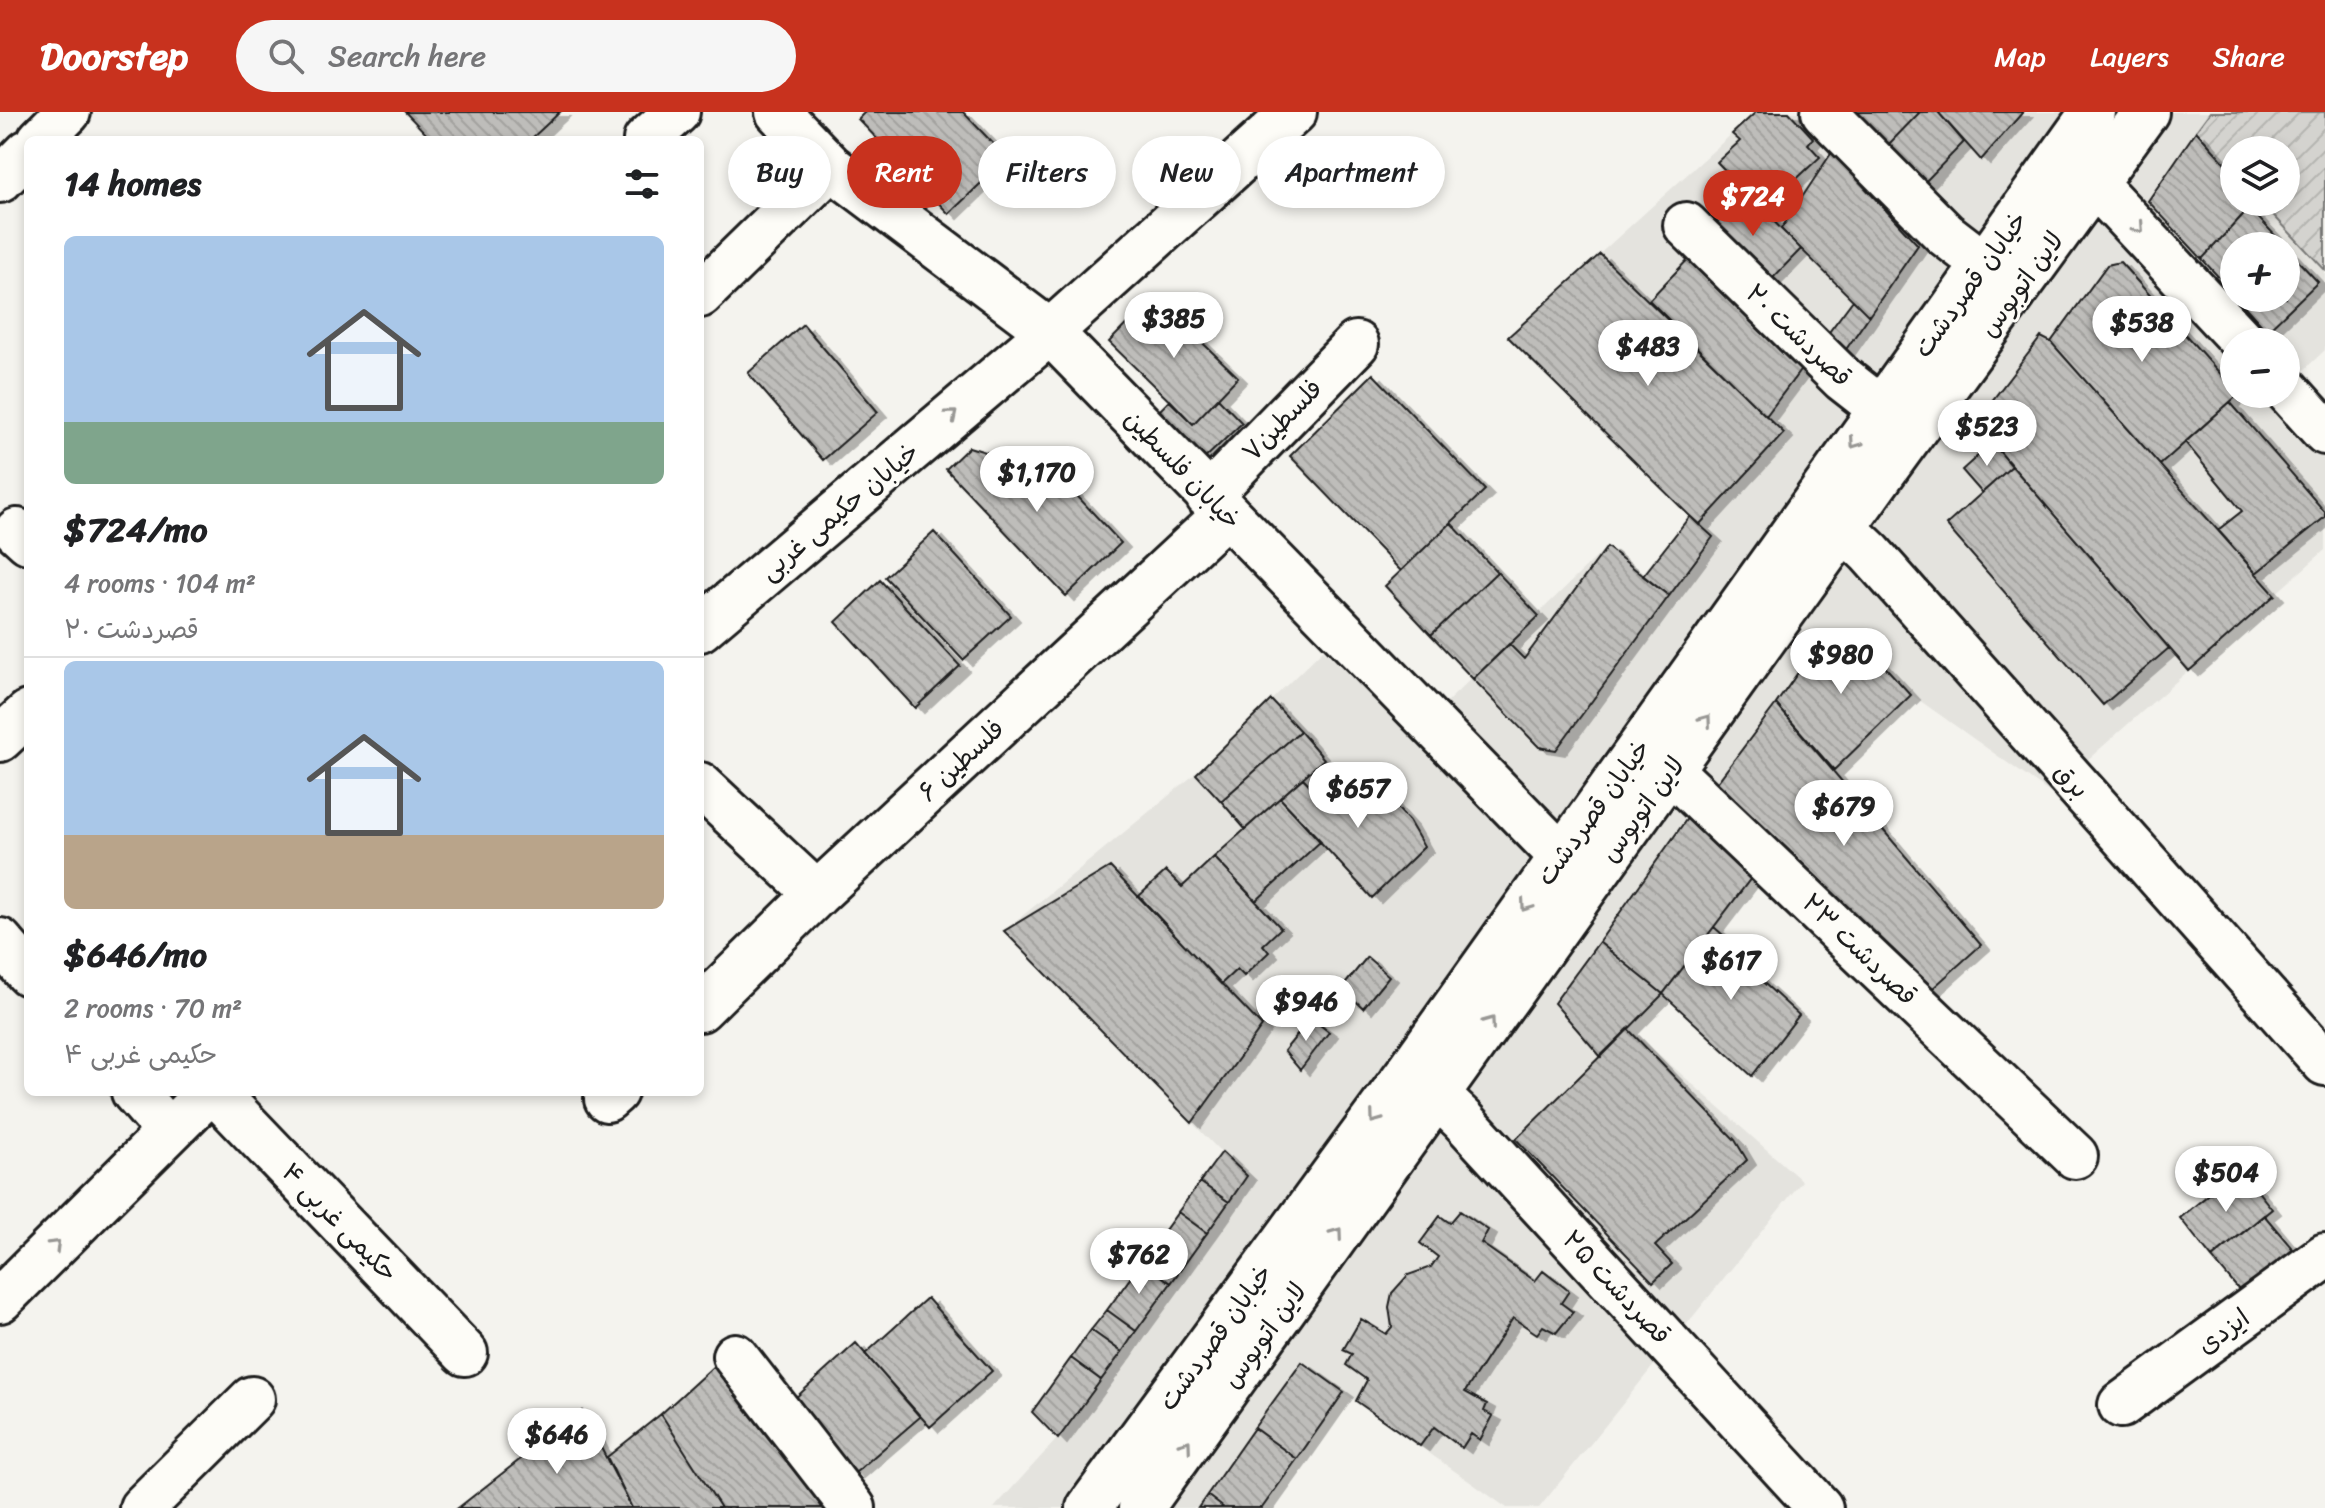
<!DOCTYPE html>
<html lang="en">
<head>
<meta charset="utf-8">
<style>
  :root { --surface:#fff; --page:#f6f6f6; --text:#202124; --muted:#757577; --line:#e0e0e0; --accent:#c8321e }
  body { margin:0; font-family:Sriracha,"Playpen Sans Arabic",sans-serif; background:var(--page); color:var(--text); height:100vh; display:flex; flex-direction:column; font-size:30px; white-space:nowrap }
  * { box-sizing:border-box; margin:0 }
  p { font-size:26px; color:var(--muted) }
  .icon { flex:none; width:44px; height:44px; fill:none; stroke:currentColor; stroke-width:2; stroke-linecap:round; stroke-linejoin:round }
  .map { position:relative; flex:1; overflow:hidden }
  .side { position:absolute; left:24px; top:24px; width:680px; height:960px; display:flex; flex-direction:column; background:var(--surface); border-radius:12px; box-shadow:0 4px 12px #0003 }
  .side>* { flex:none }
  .hud { position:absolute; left:728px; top:24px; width:760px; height:72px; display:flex; gap:16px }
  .tools { position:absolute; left:2220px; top:24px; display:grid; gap:16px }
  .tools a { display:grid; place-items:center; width:80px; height:80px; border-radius:50%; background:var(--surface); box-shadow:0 4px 12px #0003; font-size:40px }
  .price { position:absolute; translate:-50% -68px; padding:0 18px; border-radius:28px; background:#fff; color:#222; font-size:26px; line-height:52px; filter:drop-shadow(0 2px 4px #0008) }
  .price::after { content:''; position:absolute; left:50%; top:48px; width:24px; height:18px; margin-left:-12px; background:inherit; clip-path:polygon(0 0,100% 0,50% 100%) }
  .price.active { background:var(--accent); color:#fff }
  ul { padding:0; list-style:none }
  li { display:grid; align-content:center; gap:16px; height:424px; padding:0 40px }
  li+li { border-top:2px solid var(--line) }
  li span { display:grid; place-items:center; height:248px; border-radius:12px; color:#555 }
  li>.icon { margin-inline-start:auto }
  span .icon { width:144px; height:144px; fill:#fffc; stroke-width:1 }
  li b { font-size:34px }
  h2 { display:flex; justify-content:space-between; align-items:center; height:96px; padding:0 40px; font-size:34px }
  .chip { padding:0 28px; border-radius:36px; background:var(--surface); box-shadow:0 4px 12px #0003; font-size:28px; line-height:72px }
  .chip.active { background:var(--accent); color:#fff }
  header { display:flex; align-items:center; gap:48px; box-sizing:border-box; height:112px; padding:0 40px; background:var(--accent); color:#fff }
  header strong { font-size:38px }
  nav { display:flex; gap:44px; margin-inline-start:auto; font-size:28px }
  .search { width:560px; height:72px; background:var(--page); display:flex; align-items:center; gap:20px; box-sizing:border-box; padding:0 28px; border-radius:44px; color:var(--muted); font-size:30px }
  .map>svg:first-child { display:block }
</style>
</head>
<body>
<header>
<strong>Doorstep</strong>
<div class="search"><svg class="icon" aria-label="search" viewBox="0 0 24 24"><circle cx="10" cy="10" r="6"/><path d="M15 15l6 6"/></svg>Search here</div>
<nav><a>Map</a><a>Layers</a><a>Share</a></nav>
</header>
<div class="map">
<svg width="2325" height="1396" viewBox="0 0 2325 1396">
  <defs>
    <pattern id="garden-furrows" width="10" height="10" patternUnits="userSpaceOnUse" patternTransform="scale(2)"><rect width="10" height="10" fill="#d4d3cf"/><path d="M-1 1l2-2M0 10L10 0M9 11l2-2" fill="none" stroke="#b5b5b1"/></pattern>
    <pattern id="building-back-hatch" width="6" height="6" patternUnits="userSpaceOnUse" patternTransform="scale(2)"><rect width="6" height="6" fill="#bebdba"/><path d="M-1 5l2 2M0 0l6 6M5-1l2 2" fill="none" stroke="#a3a29f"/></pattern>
    <filter id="shadow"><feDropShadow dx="9" dy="5" stdDeviation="0" flood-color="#0004"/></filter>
  </defs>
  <rect width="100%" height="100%" fill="#f4f3ee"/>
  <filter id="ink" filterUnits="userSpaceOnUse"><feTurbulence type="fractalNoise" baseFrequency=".0125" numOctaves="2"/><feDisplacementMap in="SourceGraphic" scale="16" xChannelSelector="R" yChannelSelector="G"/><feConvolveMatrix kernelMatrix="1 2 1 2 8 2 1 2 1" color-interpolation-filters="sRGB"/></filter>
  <g filter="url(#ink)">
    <path fill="#e4e3de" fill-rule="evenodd" d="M1756 0H2210L2196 19 2234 61V90H2261L2325 158V238L2286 275V230H2234V282H2286L2325 321V438L2050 681 1912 583 1834 658 1981 833 1932 877 1777 730 1663 882 1629 916 1802 1069 1539 1396H1507L1344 1281 1262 1396H994L1057 1327 1032 1300 1221 1040 1004 819 1195 662 1323 538 1417 619 1607 435 1643 464 1689 404 1508 225ZM2234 134H2286V186H2234Z"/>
    <path fill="url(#garden-furrows)" stroke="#787876" stroke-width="2" d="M2210 0H2325V158L2261 90H2286V38H2234V61L2196 19Z"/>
    <path fill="url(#building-back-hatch)" stroke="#1c1c1c" stroke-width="2" filter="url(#shadow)" d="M405 0H560L530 28H432Z
      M865 0H963L1007 46 949 102 858 7Z
      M1756 0H1789L1813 26 1808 32 1820 45 1790 73 1785 68 1758 92 1717 50 1740 29 1732 22Z
      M1856 0H1920L1887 34Z
      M1920 0H1938L1964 30 1922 73 1887 34Z
      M1938 0H2023L1981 48Z
      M2196 19 2234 61V90H2255L2202 147 2148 89Z
      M1832 40 1918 133 1869 204 1781 117Z
      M1742 77 1801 137 1765 174 1705 116Z
      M2249 96 2285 134H2234V182L2202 147Z
      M2286 136 2318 170 2267 219 2237 186H2286Z
      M1694 141 1805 252 1766 304 1649 188Z
      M1600 142 1784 321 1699 413 1508 225Z
      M2120 150 2234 277V282H2239L2160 353 2051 230 2107 153Z
      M1154 184 1238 265 1193 312 1109 230Z
      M1853 188 1869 204 1838 249 1821 231Z
      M803 212 878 300 823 348 748 261Z
      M2041 225 2051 230 2275 483 2189 559 1975 311Z
      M1373 262 1485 378 1401 459 1290 344Z
      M1218 286 1242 311 1200 351 1155 303 1170 288 1193 312Z
      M2230 290 2325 400V405L2256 461 2218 418 2242 399 2185 330Z
      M1992 331 2012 354 1982 381 1962 358Z
      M969 335 1002 345 1040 344 1121 431 1066 484 946 357Z
      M2012 354 2169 536 2103 593 1946 413Z
      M1690 404 1713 425 1669 484 1643 464Z
      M1451 411 1497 460 1431 523 1385 474Z
      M934 420 1011 504 963 548 885 465Z
      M1607 435 1669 484 1556 638 1539 635 1473 567 1509 532 1524 547Z
      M1497 460 1539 504 1473 567 1431 523Z
      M880 468 960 554 915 596 836 510Z
      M1852 519 1911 583 1834 658 1776 592 1825 522Z
      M1271 588 1300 619 1221 689 1196 662Z
      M1776 592 1981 833 1932 877 1716 672Z
      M1300 619 1324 647 1245 717 1221 689Z
      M1363 658 1409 709 1424 735 1372 786 1280 686 1303 666 1327 691Z
      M1280 686 1321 729 1256 789 1214 745Z
      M1688 705 1751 766 1663 882 1599 830Z
      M1214 745 1281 816 1263 833 1269 840 1244 864 1237 857 1221 872 1139 784 1166 759 1182 775Z
      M1110 755 1262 914 1192 1011 1004 819Z
      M1714 815 1761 857 1755 863 1799 903 1752 964 1663 882Z
      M1599 830 1663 882 1601 945 1554 891Z
      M1367 845 1389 864 1363 896 1342 876Z
      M1311 906 1329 920 1300 958 1284 939Z
      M1628 917 1735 1028 1747 1048 1655 1134 1672 1152 1653 1170 1516 1027Z
      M1222 1040 1247 1064 1229 1090 1200 1070Z
      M2240 1057 2272 1097 2212 1146 2180 1106Z
      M1200 1070 1229 1090 1207 1121 1178 1100Z
      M1460 1099 1488 1118 1481 1131 1535 1169 1543 1159 1569 1179 1561 1191 1573 1200 1556 1221 1543 1214 1537 1222 1513 1206 1465 1280 1487 1292 1484 1299 1493 1304 1480 1328 1471 1322 1462 1336 1434 1315 1420 1334 1356 1289 1367 1268 1346 1253 1352 1242 1343 1238 1361 1207 1386 1222 1392 1215 1389 1195 1392 1181 1408 1163 1431 1155 1438 1145 1420 1131 1440 1104 1450 1111Z
      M1178 1100 1207 1121 1171 1171 1142 1150Z
      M2264 1103 2296 1141 2244 1184 2212 1146Z
      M1142 1150 1171 1171 1136 1219 1107 1198Z
      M927 1186 992 1259 930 1315 865 1242Z
      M1107 1198 1136 1219 1122 1240 1091 1218Z
      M1091 1218 1122 1240 1101 1268 1071 1246Z
      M856 1231 920 1305 855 1361 793 1288Z
      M1071 1246 1101 1268 1058 1327 1032 1300Z
      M1302 1250 1344 1280 1297 1347 1254 1316Z
      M717 1251 826 1396H721L661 1302Z
      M582 1299 632 1396H458Z
      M661 1302 721 1396H632L607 1345Z
      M1254 1316 1297 1347 1262 1396H1224L1207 1383Z
      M1207 1383 1224 1396H1198Z"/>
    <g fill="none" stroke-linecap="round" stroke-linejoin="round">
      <g stroke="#1c1c1c" stroke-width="50">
        <path id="minor" d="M778 0 831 55 1050 220 1561 744
          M1824 0 1945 122 1984 152
          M40 28 68 0
          M646 28 677 0
          M2075 51 2243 230
          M0 68 28 40
          M1686 113 1843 267 1880 296
          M700 183 831 55
          M2286 277 2325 320
          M1208 384 1356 232
          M1822 395 1870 441 2325 951
          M17 419 28 429
          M700 517 1050 220 1294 0
          M0 627 28 601
          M1650 639 2075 1044
          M700 673 817 782
          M0 829 28 861
          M700 897 817 782 1226 402
          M1418 965 1463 1008 1820 1396
          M134 980 168 1019
          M215 980 465 1241
          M607 987 615 980
          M0 1188 209 980
          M735 1244 853 1396
          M2121 1293 2325 1144
          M142 1396 252 1287
          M1141 1396 1882 362 2146 0"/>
      </g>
      <g stroke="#1c1c1c" stroke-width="50">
        <path id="major" d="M1089 1396 1410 958 2093 0"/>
      </g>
      <use href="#minor" stroke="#fdfcf7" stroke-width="44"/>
      <use href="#major" stroke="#fdfcf7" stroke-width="44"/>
    </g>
    <defs><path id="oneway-chevron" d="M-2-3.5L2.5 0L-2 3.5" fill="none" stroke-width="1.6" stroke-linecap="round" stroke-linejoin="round" transform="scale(2)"/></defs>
    <g stroke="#989794">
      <use href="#oneway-chevron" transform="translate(2139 116) rotate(48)"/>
      <use href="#oneway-chevron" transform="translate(952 303) rotate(-40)"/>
      <use href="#oneway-chevron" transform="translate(1855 331) rotate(125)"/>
      <use href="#oneway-chevron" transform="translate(1706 608) rotate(-54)"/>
      <use href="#oneway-chevron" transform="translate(1526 794) rotate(125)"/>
      <use href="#oneway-chevron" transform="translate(1490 910) rotate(-54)"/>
      <use href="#oneway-chevron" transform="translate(1375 1006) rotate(126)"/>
      <use href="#oneway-chevron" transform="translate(1337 1121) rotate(-54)"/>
      <use href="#oneway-chevron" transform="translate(55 1133) rotate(-45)"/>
      <use href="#oneway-chevron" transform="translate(1186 1333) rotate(-54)"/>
    </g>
  </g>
  <g text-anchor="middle" stroke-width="6" stroke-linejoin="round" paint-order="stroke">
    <g font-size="26" fill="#1c1c1c" stroke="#fdfcf7">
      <text transform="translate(1970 172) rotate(-54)" y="9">خیابان قصردشت</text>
      <text transform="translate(2021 172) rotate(-54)" y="9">لاین اتوبوس</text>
      <text transform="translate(1799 223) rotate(44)" y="9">قصردشت ۲۰</text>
      <text transform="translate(1282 308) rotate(-46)" y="9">۷فلسطین</text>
      <text transform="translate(1183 357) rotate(46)" y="9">خیابان فلسطین</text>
      <text transform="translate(839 399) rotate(-40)" y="9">خیابان حکیمی غربی</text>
      <text transform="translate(961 648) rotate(-43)" y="9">فلسطین ۶</text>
      <text transform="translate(2072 668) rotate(48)" y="9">برق</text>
      <text transform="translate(1642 697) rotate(-54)" y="9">لاین اتوبوس</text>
      <text transform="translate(1593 700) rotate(-54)" y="9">خیابان قصردشت</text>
      <text transform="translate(1860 837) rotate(44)" y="9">قصردشت ۲۳</text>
      <text transform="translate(340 1110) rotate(46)" y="9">حکیمی غربی ۴</text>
      <text transform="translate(1617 1175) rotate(47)" y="9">قصردشت ۲۵</text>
      <text transform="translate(2223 1219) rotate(-36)" y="9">ایزدی</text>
      <text transform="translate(1264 1223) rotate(-54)" y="9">لاین اتوبوس</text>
      <text transform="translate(1215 1225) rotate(-54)" y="9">خیابان قصردشت</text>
    </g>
  </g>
</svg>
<div class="tools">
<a><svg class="icon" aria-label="layers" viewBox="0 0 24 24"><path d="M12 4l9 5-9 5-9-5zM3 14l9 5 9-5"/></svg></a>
<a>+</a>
<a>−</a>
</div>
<b class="price active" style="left:1753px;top:126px">$724</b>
<b class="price" style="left:1174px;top:248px">$385</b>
<b class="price" style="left:2142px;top:252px">$538</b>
<b class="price" style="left:1648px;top:276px">$483</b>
<b class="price" style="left:1987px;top:356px">$523</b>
<b class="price" style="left:1037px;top:402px">$1,170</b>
<b class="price" style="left:1841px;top:584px">$980</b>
<b class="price" style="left:1358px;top:718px">$657</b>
<b class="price" style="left:1844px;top:736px">$679</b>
<b class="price" style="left:1731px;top:890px">$617</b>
<b class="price" style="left:1306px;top:931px">$946</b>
<b class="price" style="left:2226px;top:1102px">$504</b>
<b class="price" style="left:1139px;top:1184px">$762</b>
<b class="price" style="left:557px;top:1364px">$646</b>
<div class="hud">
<a class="chip">Buy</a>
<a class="chip active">Rent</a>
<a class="chip">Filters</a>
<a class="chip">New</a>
<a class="chip">Apartment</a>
</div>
<section class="side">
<h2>14 homes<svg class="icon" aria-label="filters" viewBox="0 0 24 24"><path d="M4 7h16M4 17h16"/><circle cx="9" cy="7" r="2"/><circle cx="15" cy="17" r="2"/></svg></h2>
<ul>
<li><span style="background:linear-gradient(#a9c7e8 75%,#7fa58c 0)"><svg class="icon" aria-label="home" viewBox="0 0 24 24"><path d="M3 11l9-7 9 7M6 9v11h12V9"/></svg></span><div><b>$724/mo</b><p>4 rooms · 104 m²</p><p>قصردشت ۲۰</p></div></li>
<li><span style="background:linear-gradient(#a9c7e8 70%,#b9a48a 0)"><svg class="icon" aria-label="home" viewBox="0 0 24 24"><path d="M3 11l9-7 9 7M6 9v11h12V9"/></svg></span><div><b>$646/mo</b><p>2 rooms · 70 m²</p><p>حکیمی غربی ۴</p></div></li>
</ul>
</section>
</div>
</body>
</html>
